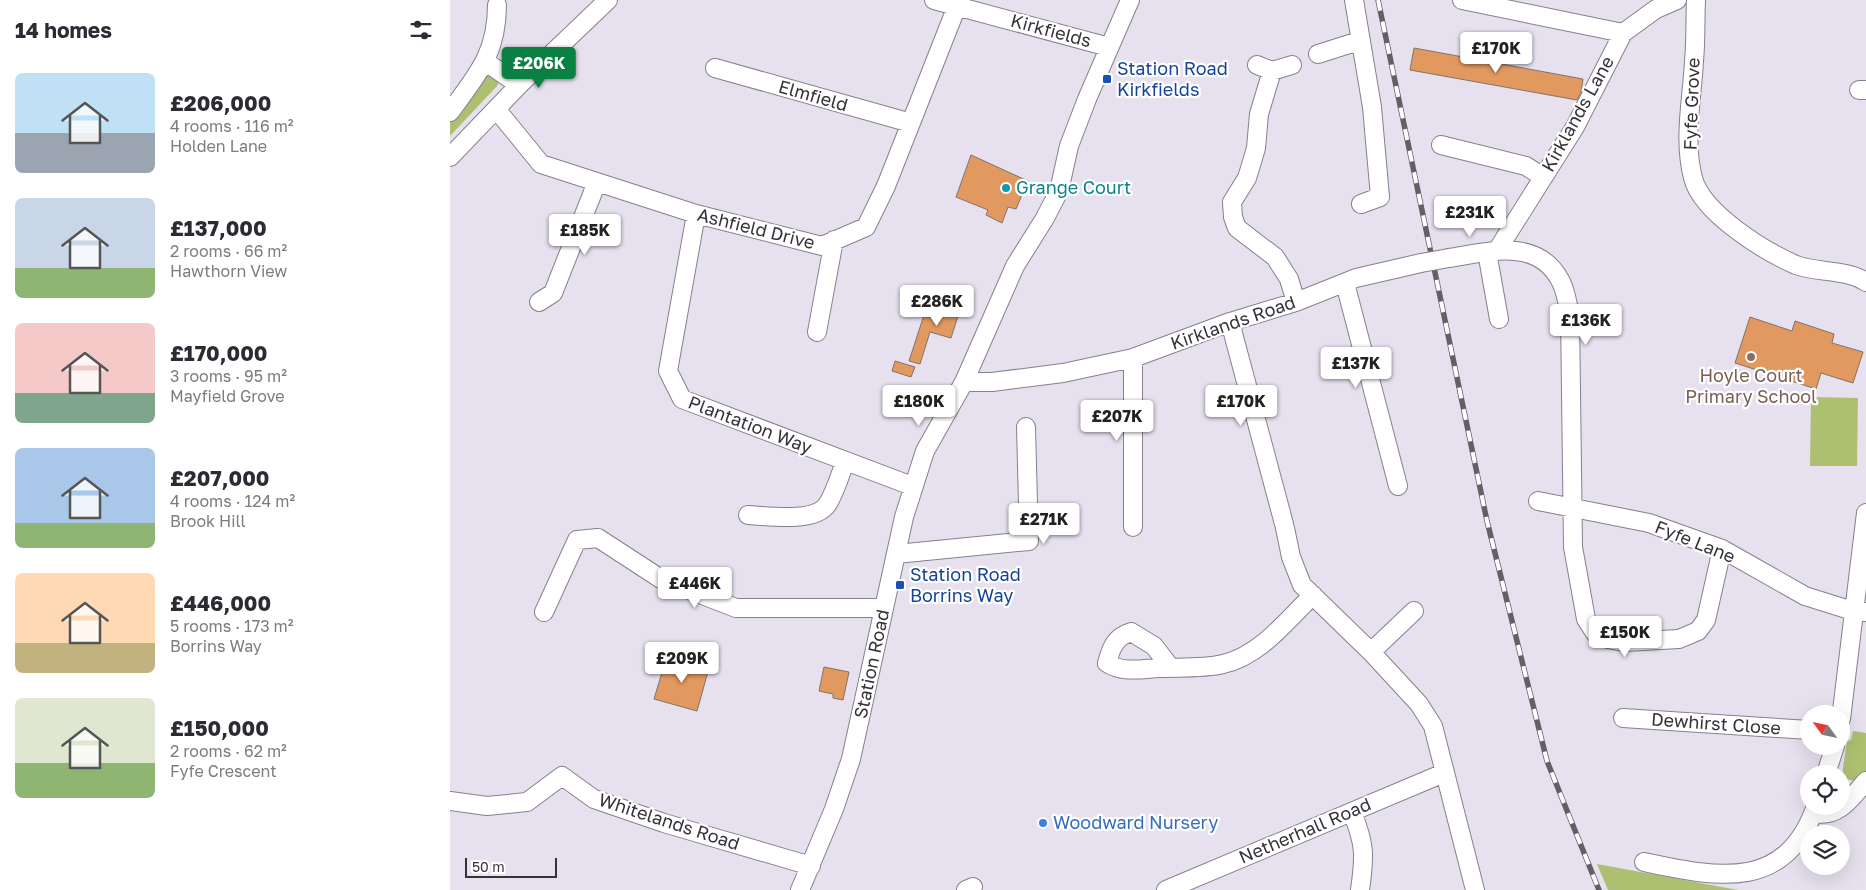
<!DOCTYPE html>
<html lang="en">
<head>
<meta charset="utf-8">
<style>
  :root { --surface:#fff; --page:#f2f2f3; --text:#2b2b33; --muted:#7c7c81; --accent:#0b8043 }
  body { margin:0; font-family:"Golos Text",sans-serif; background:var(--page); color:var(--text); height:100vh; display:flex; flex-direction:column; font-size:19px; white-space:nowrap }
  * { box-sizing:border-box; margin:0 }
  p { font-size:16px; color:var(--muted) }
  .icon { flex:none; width:28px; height:28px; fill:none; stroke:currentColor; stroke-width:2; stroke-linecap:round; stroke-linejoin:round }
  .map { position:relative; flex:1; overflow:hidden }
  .side { display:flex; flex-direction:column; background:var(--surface); width:450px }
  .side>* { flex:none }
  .needle { width:32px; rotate:303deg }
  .tools { position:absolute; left:1350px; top:705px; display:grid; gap:10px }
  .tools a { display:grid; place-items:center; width:50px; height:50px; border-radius:50%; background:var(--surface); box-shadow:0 5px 20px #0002; font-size:25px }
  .scale { position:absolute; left:15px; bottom:12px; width:92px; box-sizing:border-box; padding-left:5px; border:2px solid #353339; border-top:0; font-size:14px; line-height:18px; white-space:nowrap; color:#353339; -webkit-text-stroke:4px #fff; paint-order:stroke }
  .price { position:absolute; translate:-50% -42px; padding:0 11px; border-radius:5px; background:#fff; color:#222; font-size:16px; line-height:32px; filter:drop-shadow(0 1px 2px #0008) }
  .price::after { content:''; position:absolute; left:50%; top:30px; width:15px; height:11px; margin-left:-8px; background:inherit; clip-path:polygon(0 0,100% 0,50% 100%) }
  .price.on { background:var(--accent); color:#fff }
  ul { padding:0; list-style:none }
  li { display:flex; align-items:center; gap:15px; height:125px; padding:0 15px }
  li span { display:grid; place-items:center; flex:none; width:140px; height:100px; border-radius:8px; color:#555 }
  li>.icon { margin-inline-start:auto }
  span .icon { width:60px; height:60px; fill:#fffc; stroke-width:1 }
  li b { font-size:21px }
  h2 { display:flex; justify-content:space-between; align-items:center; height:60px; padding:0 15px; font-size:21px }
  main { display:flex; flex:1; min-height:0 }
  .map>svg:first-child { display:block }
</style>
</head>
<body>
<main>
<section class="side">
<h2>14 homes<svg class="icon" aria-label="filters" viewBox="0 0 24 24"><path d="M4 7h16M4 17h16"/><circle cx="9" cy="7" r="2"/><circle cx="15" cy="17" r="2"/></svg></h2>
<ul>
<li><span style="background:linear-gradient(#bfe0f5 60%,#9aa5b1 0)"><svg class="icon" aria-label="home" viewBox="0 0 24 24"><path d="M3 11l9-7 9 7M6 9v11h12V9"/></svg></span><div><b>£206,000</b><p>4 rooms · 116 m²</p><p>Holden Lane</p></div></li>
<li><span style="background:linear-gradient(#c9d6e8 70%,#8fb573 0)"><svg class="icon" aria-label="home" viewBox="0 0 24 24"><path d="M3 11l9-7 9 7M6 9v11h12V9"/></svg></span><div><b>£137,000</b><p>2 rooms · 66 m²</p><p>Hawthorn View</p></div></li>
<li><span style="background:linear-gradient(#f6c9c9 70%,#7fa58c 0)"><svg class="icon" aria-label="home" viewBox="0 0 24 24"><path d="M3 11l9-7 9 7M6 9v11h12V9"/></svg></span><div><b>£170,000</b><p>3 rooms · 95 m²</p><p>Mayfield Grove</p></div></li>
<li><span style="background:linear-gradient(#a9c7e8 75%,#8fb573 0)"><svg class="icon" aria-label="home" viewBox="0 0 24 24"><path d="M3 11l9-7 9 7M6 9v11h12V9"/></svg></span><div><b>£207,000</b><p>4 rooms · 124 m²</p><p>Brook Hill</p></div></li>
<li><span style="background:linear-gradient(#ffd9b3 70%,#c2b280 0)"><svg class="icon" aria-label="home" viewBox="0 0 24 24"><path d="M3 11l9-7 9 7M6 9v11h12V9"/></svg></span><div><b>£446,000</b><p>5 rooms · 173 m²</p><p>Borrins Way</p></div></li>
<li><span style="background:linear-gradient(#dfe7d0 65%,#8fb573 0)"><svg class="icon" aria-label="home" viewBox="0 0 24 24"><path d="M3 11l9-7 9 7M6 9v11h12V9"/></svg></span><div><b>£150,000</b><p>2 rooms · 62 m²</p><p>Fyfe Crescent</p></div></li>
</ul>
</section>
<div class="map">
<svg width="1416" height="890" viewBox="0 0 1416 890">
  <rect width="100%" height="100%" fill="#e6e0ef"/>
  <path fill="#adc071" d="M35 75H40L48 82V85L0 136V118Z
    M1361 397 1408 398 1407 466H1360Z
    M1403 731 1416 733V774L1406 781 1395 779 1392 775 1397 741 1401 740Z
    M1147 864 1288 890H1158Z"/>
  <path fill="#e2995f" stroke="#7f736a" d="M964 48 1133 79 1131 92 1127 100 960 70Z
    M521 155 578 181 566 209 558 207 552 223 536 215 538 210 506 197Z
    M497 295 513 300 501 338 480 332 470 364 459 361 474 315 489 320Z
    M1300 317 1342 331 1345 321 1384 334 1382 343 1413 352 1403 383 1371 373 1366 389 1285 363Z
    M445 361 465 367 461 377 442 371Z
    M217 656 259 668 247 711 204 699Z
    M374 667 399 672 393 700 383 698V694L369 691Z"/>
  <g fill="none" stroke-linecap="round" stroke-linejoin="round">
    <g stroke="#85808e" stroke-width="20">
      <path id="minor" d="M484 0 659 47
        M904 0 922 107 930 197 911 204
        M1012 0 1173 33
        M1246 0C1245 20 1246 41 1244 61 1242 100 1233 139 1243 178 1252 213 1314 251 1346 265 1367 273 1397 269 1416 282
        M868 54 909 41
        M36 62 69 85
        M807 65 822 71 842 65
        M265 68 461 123
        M822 71 809 114 806 148 801 165 797 178 782 202 783 217 787 228 825 257 839 279 846 302
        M1409 90H1416
        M47 110 91 164 246 214 372 246 416 227 436 186 507 6
        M0 112C27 75 47 54 47 5
        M991 145 1076 166 1093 177
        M0 157 69 85 158 0
        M246 214 218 371 232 399 462 486
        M1048 249 1125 127 1173 33 1206 9 1227 0
        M1037 252 1049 319
        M999 258C1038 252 1087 237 1110 280 1116 290 1117 303 1120 314L1123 547 1136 619 1145 633 1158 639 1174 642 1229 639 1248 631 1256 620 1272 549
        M895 283 948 486
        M89 302 103 293 147 182
        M780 322 834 524
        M367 332 384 240
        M514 382H542L613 373 683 358 780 322 846 302 906 278 971 263
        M1088 501 1199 523 1272 549 1355 596 1406 612H1416
        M298 515C317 516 364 523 377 505 385 493 390 475 395 462
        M683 527V358
        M835 528 841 557 852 585 921 652 969 704 983 726 1025 890
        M446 554 579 541 576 427
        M94 612 127 540 148 538 211 579 286 608H434
        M921 652 964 611
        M721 668 704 646 681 632C665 637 661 648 657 663 672 673 691 669 709 668 729 667 753 669 773 664 810 656 837 620 863 595
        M1173 718 1359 730
        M1391 719 1416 513
        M1376 774 1385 746
        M0 801 37 806 77 802 112 776 144 799 214 823 361 866
        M902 812C915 844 915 855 910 890
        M1364 813C1389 818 1401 798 1416 781
        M1194 862C1272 879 1336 890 1366 806
        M350 890 384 809 401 759 454 517 475 451 514 382 565 266 595 218 609 191 619 146 637 99 680 0
        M516 890 523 887
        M716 890 994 773"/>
    </g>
    <use href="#minor" stroke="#fff" stroke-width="18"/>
    <g stroke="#625f67" stroke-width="5.5">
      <path id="rail" d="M928 0 1037 521 1097 761 1149 890"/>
    </g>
    <use href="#rail" stroke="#fff" stroke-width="4" stroke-dasharray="11" stroke-linecap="butt"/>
    <g stroke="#85808e" stroke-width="20" stroke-linecap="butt">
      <path id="minor-bridge" d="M971 263 999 258"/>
    </g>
    <use href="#minor-bridge" stroke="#fff" stroke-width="18"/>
  </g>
  <g fill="#1a4fb4" stroke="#fff" stroke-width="2">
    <rect x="652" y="74" width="10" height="10" rx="2.5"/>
    <rect x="445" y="580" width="10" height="10" rx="2.5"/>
  </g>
  <circle fill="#0f9aa8" stroke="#fff" stroke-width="2" cx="556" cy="188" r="5"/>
  <circle fill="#8d6e63" stroke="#fff" stroke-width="2" cx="1301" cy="357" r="5"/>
  <circle fill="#3f7fe0" stroke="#fff" stroke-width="2" cx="593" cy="823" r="5"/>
  <g text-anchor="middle" stroke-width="4.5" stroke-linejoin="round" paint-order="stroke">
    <g font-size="18" fill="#353339" stroke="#fff">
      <text transform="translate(601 31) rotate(15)" y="6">Kirkfields</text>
      <text transform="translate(363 96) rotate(16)" y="6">Elmfield</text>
      <text transform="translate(1242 104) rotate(-88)" y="6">Fyfe Grove</text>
      <text transform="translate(1128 114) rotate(-61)" y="6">Kirklands Lane</text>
      <text transform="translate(306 229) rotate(14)" y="6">Ashfield Drive</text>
      <text transform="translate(783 323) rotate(-19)" y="6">Kirklands Road</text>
      <text transform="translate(300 425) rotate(21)" y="6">Plantation Way</text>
      <text transform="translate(1245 542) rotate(22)" y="6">Fyfe Lane</text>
      <text transform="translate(422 664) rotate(-78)" y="6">Station Road</text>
      <text transform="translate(1266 724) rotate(4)" y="6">Dewhirst Close</text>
      <text transform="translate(219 822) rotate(18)" y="6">Whitelands Road</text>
      <text transform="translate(855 831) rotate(-23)" y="6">Netherhall Road</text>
    </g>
    <g font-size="18" fill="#164399" stroke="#fff" text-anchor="start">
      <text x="667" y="75">Station Road<tspan x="667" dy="21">Kirkfields</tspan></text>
      <text x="460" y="581">Station Road<tspan x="460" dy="21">Borrins Way</tspan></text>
    </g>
    <g font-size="18" fill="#0d838f" stroke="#fff" text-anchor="start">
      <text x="566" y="194">Grange Court</text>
    </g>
    <g font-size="18" fill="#785e54" stroke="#fff">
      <text x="1301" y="382">Hoyle Court<tspan x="1301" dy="21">Primary School</tspan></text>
    </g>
    <g font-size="18" fill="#366cbe" stroke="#fff" text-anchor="start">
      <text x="603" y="829">Woodward Nursery</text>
    </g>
  </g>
</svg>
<div class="tools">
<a><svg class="needle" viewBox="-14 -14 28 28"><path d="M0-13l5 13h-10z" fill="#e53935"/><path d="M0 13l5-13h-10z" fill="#7c7c81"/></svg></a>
<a><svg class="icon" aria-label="locate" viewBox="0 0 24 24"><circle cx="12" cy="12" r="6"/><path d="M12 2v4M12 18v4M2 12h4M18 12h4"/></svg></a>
<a><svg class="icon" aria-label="layers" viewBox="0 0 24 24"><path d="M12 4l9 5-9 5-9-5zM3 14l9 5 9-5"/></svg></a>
</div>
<div class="scale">50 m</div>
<b class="price" style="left:1046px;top:74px">£170K</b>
<b class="price on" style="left:89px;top:89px">£206K</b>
<b class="price" style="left:1020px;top:238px">£231K</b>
<b class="price" style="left:135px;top:256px">£185K</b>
<b class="price" style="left:487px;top:327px">£286K</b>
<b class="price" style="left:1136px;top:346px">£136K</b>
<b class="price" style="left:906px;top:389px">£137K</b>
<b class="price" style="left:469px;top:427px">£180K</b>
<b class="price" style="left:791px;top:427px">£170K</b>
<b class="price" style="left:667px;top:442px">£207K</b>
<b class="price" style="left:594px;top:545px">£271K</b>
<b class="price" style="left:245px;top:609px">£446K</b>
<b class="price" style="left:1175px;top:658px">£150K</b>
<b class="price" style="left:232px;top:684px">£209K</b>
</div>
</main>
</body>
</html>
